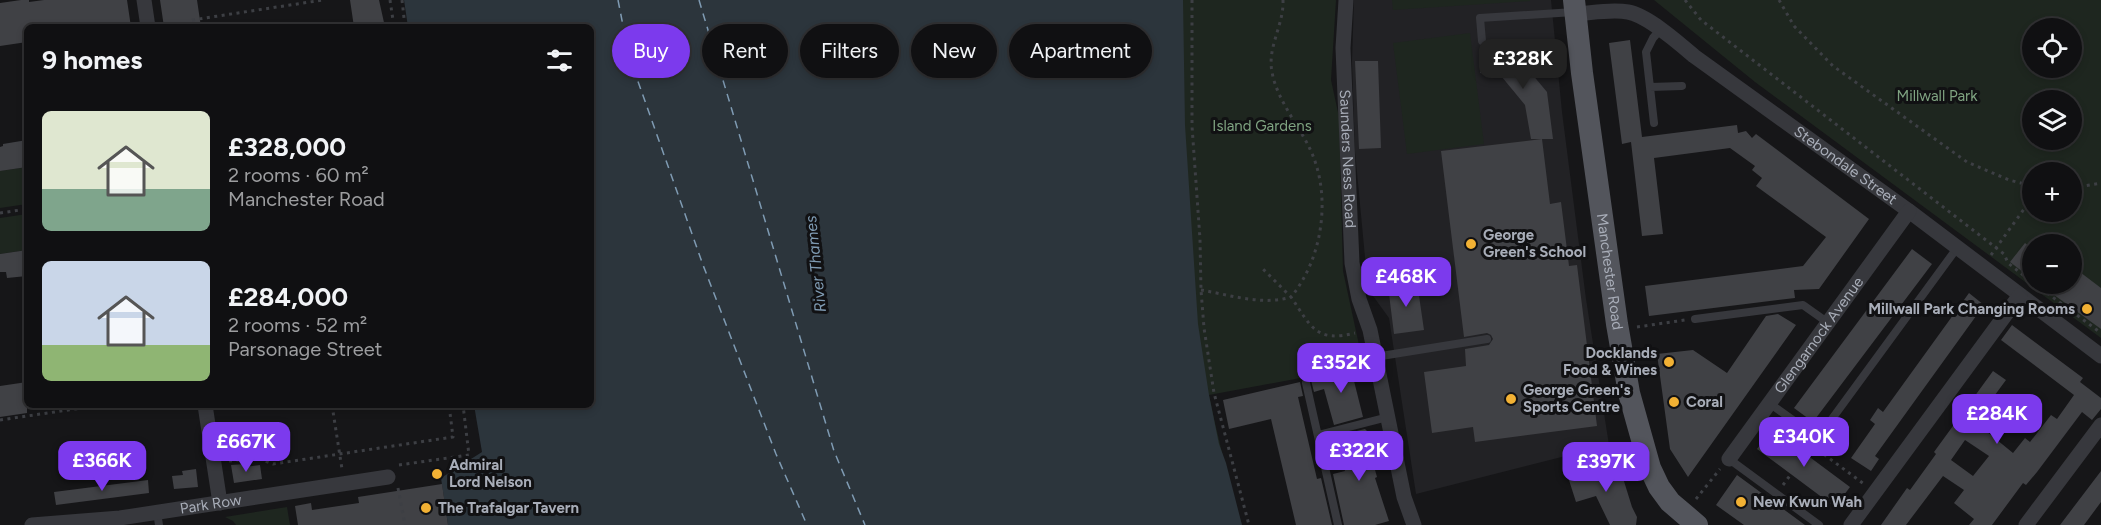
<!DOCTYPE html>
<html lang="en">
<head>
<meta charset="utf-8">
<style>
  :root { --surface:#101012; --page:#1e1e20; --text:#f1f3f6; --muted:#9c9d9f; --line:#303032; --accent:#7c3aed }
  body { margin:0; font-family:Figtree,sans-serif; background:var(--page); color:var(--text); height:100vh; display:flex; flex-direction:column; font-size:22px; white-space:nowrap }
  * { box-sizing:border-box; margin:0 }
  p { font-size:20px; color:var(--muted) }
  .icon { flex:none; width:33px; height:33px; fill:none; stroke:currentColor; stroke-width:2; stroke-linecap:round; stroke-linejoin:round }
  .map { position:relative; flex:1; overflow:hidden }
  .details { position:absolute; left:24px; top:24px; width:570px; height:384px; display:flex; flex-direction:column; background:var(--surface); border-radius:9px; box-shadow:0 3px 9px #0003,0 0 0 2px var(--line) }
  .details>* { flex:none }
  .top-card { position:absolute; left:612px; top:24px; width:570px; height:54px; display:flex; gap:12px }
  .fabs { position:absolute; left:2022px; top:18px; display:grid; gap:12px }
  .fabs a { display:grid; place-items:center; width:60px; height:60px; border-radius:50%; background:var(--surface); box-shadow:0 3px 9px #0003,0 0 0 2px var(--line); font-size:30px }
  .price { position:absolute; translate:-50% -51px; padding:0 14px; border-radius:12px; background:var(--accent); color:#fff; font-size:20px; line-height:39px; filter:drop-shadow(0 2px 3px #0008) }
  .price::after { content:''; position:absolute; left:50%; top:36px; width:18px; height:14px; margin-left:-9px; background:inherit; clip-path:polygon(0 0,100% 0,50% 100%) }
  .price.active { background:#222; color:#fff }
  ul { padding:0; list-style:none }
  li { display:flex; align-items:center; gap:18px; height:150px; padding:0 18px }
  li span { display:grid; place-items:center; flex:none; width:168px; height:120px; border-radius:9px; color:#555 }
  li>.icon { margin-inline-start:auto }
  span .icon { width:72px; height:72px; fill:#fffc; stroke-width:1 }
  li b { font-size:26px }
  h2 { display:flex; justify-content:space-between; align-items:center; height:72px; padding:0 18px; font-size:26px }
  .chip { padding:0 21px; border-radius:27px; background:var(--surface); box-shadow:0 3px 9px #0003,0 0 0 2px var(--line); font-size:21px; line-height:54px }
  .chip.active { background:var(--accent); color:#fff }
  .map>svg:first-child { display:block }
</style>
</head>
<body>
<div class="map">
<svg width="2101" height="525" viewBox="0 0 2101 525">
  <rect width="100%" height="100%" fill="#161618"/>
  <path fill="#222225" d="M1354 0H1551L1562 112 1586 299 1609 445 1416 494 1389 318 1368 289 1355 151 1352 62Z"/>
  <path fill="#1e261f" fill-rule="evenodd" d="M1119 0H1336L1331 80 1339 117 1343 271 1359 345 1308 353 1311 376 1209 395C1218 439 1229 482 1242 525H1186Z
    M1392 0H1530V1L1393 10Z
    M1654 0H2101V338L1755 82ZM2032 28H2072V68H2032ZM2032 100H2072V140H2032ZM2032 172H2072V212H2032ZM2032 244H2072V284H2032Z
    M1470 33 1484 144 1407 154 1393 43Z
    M27 167V204L0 208V171Z
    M27 214V250L0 254V218Z
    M287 507 290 525H236L233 521 225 517Z"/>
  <path fill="#2c353c" d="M404 0H1183L1185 125 1198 324 1209 395 1219 444 1226 463 1242 525H448L441 478 482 452 474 405H591V27H408Z"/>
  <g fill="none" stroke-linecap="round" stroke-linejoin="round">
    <path stroke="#7f9bb3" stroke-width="1.5" stroke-dasharray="8 6" stroke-linecap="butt" d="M618 0 629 56 703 265 776 454 807 525
      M699 0 834 451 865 525"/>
  </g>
  <path fill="#404145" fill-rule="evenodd" d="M21 0H29V2L44 0H127L131 27H27V42L0 46V3Z
    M160 0H197L201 27H164Z
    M350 0H379L385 27H354Z
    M1630 40 1642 137 1737 125 1738 133 1746 131 1752 138 1756 134 1869 219 1819 289 1794 290 1795 298 1649 316 1645 286 1803 266 1826 237 1756 186 1762 178 1752 170 1755 166 1730 148 1654 158 1663 234 1642 236 1631 142 1622 144 1609 43Z
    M1506 43 1547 92 1553 139H1531L1525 105 1497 71 1489 74 1480 73 1482 64Z
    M1355 61H1378L1381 148 1359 149Z
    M1542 139 1550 204 1561 202 1569 266 1577 265 1597 426 1475 442 1473 427 1432 433 1424 372 1466 366 1465 349 1489 345 1493 339 1491 335 1487 333 1464 337 1441 151Z
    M27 140V167L0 171V147L3 146V144Z
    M2025 243 2032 249V279L2010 262Z
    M1912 249 1932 264 1813 422 1794 408Z
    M27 250V276L7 278 6 272H0V254Z
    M2072 266 2101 288V329L2039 284H2072Z
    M1417 282 1424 330 1394 334 1388 286Z
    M1969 293 1984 305 1875 456 1879 459 1871 471 1851 458 1875 424 1870 420 1878 408 1883 412Z
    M1778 314 1796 325 1688 477 1670 449 1657 354 1693 350 1727 373 1766 316Z
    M2012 325 2083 378 2080 382 2101 398V409L2092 420 2082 412 2037 472 2026 485 2023 483 1992 525H1969L1974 519 1954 503 1964 490 1943 476 1906 525H1881L1907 488 1910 490 1936 454 1934 452 1993 371 2006 380 1975 422 2013 453 2025 438 2030 442 2051 415 2057 419 2074 395 2001 340ZM1965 440 1989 456 1973 476 1951 460Z
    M1355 365 1358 380 1354 381 1363 417 1334 425 1324 389 1314 392 1311 380Z
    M27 382V413L0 417V386Z
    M1300 382 1303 396 1298 397 1317 479 1321 478 1332 525H1296L1271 419 1229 429 1223 400Z
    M1365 429 1367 431 1370 445H1368L1377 477 1375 478 1389 521 1375 525H1344L1333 474 1345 471 1336 436Z
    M1772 429 1850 487 1835 507 1757 449Z
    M1618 462 1632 507 1637 517 1636 525H1610L1596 496 1576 502 1568 477Z
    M245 464V467L260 465 262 479 234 483 231 465Z
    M196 469 198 487 174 489 172 476 183 475 182 471Z
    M2101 471V502L2084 525H2060Z
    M1737 475 1805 525H1744L1716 505Z
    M148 480 149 493 56 505 54 492Z
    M442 484 448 525H298L295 506 311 503 312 510 359 503 358 497Z"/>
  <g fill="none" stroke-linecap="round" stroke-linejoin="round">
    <path stroke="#3d3f44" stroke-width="3" stroke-dasharray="3 4.5" stroke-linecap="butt" d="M390 0 394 27
      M402 0 405 27
      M1192 0V126L1200 239 1201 290 1204 328 1214 393 1249 525
      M1283 0C1284 25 1267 47 1272 72 1277 100 1298 124 1310 149 1332 195 1323 258 1291 297 1311 326 1315 343 1355 333
      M1685 0 1701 20 2004 254 2008 263 2032 282
      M1779 0 1794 26 1833 66 1967 162 2009 180 2032 186
      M192 20 323 0
      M2072 188 2101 183
      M0 213 27 209
      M1991 255 2032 198
      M2035 284 2101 333
      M1201 290C1230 295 1263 306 1291 297L1262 268
      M1637 327 1685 320
      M332 405 342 469
      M0 420 102 405
      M1818 450 1864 484
      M1802 459 1810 447
      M229 461 257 458 273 464 453 437 449 405
      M399 465 469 455 463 405
      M1783 485 1791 474
      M398 488 405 525
      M1696 499 1720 469"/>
    <path stroke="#37383d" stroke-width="8" d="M1482 41 1480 18 1574 12
      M1650 87 1682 86
      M1654 123 1646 52 1653 38 1660 30
      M1695 319 1803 305 1827 322
      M1375 357 1487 339
      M1306 383 1338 525
      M1769 403 1818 438 1957 248
      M1318 435 1388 417
      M1729 459 1819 525
      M157 512 159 525"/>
    <g stroke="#37383d" stroke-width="15">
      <path d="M144 0 148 27"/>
      <path id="s1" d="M1346 0 1343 48 1352 263 1359 299 1370 330 1404 497 1414 525"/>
      <path id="s2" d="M1575 14C1592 13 1611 9 1628 12 1647 15 1679 43 1694 56L1909 211 2101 356"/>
      <path d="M205 405 220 503"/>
      <path id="s3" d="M1729 459 1909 211"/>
      <path id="s4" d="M32 525 120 518 388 477"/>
      <path d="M1851 525 2020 295"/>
      <path d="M2026 525 2101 425"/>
    </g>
    <path stroke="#53555c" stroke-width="22" id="s5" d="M1574 0 1582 73 1617 324 1629 393 1650 468 1659 487 1670 502 1697 525"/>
  </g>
  <g fill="#f2b134" stroke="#111113" stroke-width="2">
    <circle cx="1471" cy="244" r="6"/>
    <circle cx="2087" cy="309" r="6"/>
    <circle cx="1669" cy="362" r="6"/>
    <circle cx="1511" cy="399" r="6"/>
    <circle cx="1674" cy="402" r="6"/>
    <circle cx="437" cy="474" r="6"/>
    <circle cx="1741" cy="502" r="6"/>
    <circle cx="426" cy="508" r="6"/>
  </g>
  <g text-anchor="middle" stroke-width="6" stroke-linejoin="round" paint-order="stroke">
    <g font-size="15" fill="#7fa381" stroke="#111113">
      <text x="1937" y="101">Millwall Park</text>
      <text x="1262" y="131">Island Gardens</text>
    </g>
    <g font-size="15" fill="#a8adb8" stroke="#111113">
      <text dy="5" stroke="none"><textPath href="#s1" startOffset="159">Saunders Ness Road</textPath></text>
      <text dy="5" stroke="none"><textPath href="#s2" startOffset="320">Stebondale Street</textPath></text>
      <text dy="5" stroke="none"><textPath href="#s5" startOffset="274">Manchester Road</textPath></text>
      <text dy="5" stroke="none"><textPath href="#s3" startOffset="153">Glengarnock Avenue</textPath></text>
      <text dy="5" stroke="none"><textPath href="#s4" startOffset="180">Park Row</textPath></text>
    </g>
    <g font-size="15" font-weight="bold" fill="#a8adb8" stroke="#111113" text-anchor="start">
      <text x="1483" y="240">George<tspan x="1483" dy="17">Green's School</tspan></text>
      <text x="2075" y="314" text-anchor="end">Millwall Park Changing Rooms</text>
      <text x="1657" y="358" text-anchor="end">Docklands<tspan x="1657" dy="17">Food &amp; Wines</tspan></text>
      <text x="1523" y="395">George Green's<tspan x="1523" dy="17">Sports Centre</tspan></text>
      <text x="1686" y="407">Coral</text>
      <text x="449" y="470">Admiral<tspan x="449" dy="17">Lord Nelson</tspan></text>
      <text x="1753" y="507">New Kwun Wah</text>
      <text x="438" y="513">The Trafalgar Tavern</text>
    </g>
    <g font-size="16" font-style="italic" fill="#7f9bb3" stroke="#111113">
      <text transform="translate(815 264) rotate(-96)" y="6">River Thames</text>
    </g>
  </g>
</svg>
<div class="fabs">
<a><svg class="icon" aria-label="locate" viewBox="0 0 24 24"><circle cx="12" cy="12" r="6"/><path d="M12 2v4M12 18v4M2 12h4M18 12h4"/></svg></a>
<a><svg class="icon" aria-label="layers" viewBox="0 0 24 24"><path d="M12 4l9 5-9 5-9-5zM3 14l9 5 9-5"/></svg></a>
<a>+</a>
<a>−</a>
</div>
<b class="price active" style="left:1523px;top:90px">£328K</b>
<b class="price" style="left:1406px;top:308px">£468K</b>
<b class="price" style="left:1341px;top:394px">£352K</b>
<b class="price" style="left:1997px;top:445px">£284K</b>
<b class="price" style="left:1804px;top:468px">£340K</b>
<b class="price" style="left:246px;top:473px">£667K</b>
<b class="price" style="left:1359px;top:482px">£322K</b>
<b class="price" style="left:102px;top:492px">£366K</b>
<b class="price" style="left:1606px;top:493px">£397K</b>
<div class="top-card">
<a class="chip active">Buy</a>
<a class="chip">Rent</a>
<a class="chip">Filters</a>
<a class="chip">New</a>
<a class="chip">Apartment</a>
</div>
<section class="details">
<h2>9 homes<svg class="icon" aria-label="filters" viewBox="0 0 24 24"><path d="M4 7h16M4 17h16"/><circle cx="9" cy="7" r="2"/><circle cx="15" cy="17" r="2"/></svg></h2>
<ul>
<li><span style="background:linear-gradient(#dfe7d0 65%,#7fa58c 0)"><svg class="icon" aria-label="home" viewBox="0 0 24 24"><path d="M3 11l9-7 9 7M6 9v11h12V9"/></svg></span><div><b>£328,000</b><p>2 rooms · 60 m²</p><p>Manchester Road</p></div></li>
<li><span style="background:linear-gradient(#c9d6e8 70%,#8fb573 0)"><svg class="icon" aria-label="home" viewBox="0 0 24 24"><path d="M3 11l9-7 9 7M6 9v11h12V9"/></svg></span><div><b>£284,000</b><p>2 rooms · 52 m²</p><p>Parsonage Street</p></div></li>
</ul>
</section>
</div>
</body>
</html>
